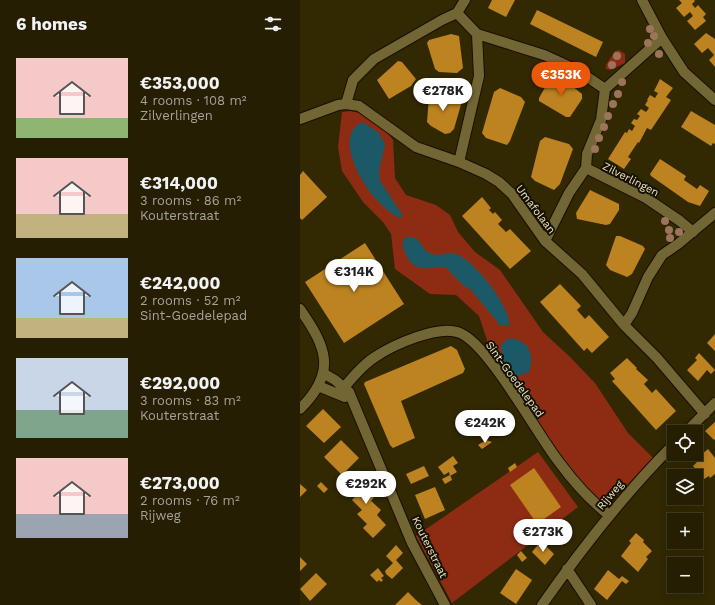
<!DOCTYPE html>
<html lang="en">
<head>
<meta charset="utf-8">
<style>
  :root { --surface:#261e02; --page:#2e270c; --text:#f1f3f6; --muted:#a4a299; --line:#423c24; --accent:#ea580c }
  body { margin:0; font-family:"Work Sans",sans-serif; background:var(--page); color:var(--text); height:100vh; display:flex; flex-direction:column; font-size:15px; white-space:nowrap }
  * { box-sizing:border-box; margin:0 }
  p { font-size:13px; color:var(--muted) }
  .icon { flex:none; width:22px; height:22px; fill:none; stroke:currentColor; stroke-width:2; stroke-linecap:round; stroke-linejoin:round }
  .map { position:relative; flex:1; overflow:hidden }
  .sheet { display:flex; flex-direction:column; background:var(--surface); width:300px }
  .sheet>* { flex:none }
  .controls { position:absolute; left:367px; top:425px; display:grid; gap:8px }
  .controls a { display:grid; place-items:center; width:36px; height:36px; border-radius:0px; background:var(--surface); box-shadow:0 2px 10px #0003,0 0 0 1px var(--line); font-size:20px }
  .price { position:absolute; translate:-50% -34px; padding:0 9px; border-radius:14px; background:#fff; color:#222; font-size:13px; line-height:26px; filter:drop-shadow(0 1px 2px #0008) }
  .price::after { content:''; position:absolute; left:50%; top:24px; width:12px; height:9px; margin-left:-6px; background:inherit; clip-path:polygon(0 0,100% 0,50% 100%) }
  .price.current { background:var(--accent); color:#fff }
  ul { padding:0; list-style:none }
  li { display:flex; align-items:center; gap:12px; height:100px; padding:0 16px }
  li span { display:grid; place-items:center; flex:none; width:112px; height:80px; border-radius:0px; color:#555 }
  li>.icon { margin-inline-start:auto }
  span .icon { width:48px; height:48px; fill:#fffc; stroke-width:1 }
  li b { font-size:17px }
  h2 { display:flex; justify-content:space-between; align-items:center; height:48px; padding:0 16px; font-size:17px }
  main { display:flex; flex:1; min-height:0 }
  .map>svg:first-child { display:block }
</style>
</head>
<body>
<main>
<section class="sheet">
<h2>6 homes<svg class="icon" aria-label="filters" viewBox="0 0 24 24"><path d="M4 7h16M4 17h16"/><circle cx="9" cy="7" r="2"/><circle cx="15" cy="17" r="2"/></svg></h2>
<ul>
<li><span style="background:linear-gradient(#f6c9c9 75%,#8fb573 0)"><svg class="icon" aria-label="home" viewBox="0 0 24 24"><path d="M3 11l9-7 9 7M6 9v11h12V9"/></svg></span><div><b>€353,000</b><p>4 rooms · 108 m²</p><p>Zilverlingen</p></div></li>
<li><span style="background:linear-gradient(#f6c9c9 70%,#c2b280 0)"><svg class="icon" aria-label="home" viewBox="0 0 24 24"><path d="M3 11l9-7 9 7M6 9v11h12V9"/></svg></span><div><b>€314,000</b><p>3 rooms · 86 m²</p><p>Kouterstraat</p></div></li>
<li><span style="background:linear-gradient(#a9c7e8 75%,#c2b280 0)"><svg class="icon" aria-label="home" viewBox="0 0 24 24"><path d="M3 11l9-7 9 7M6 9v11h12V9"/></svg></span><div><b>€242,000</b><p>2 rooms · 52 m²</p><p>Sint-Goedelepad</p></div></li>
<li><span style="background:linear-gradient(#c9d6e8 65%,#7fa58c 0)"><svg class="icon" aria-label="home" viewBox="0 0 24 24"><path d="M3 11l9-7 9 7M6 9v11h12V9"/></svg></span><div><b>€292,000</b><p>3 rooms · 83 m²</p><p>Kouterstraat</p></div></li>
<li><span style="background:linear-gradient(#f6c9c9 70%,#9aa5b1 0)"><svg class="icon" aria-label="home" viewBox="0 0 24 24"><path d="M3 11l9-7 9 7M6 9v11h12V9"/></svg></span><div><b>€273,000</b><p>2 rooms · 76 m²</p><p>Rijweg</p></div></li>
</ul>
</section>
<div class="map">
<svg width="415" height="605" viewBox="0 0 415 605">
  <rect width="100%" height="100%" fill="#322802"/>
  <path fill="#8e2c13" d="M319 50 325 54V63L310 70 306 69V65L315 51Z
    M51 111 59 113 86 131 93 140 95 178 106 195 136 205 150 215 158 232 175 252 200 270 243 332 270 357 295 383 328 433 353 458 310 503 297 499 264 463 194 361 179 316 156 295 130 294 95 269 91 234 83 222 63 202 42 171 38 147 42 112Z
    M238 452 278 507 152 603 116 536Z"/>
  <path fill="#1c5966" d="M62 122 78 132 85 144 79 170 80 181 103 216 100 218C92 214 84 208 78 201 62 186 33 136 62 122Z
    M106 237C124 236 118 249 132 254 139 257 149 251 156 254 174 260 211 307 209 325H200L171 290 163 285 145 267C119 268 111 273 102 244Z
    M209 338C229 340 235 354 229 372L218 376C205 369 201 359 201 345Z"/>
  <path fill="#bd8320" d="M192 0H215L206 17 188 8Z
    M379 0H394L395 1 392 4 395 8 398 5 406 14 403 17 406 21 395 30 387 21 393 16 390 12 384 17 376 8 382 3Z
    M237 10 303 42 296 57 230 24Z
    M406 33 415 39V67L409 60 414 55 408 48 402 53 394 44Z
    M151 34 159 36 163 68 157 73 139 72 135 69 127 43 129 40Z
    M98 61 102 62 116 79 111 86 89 99 77 80Z
    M257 74 282 94V99L270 117H266L239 101V98L252 75Z
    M360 79 373 88 366 97 371 100 351 130 347 128 339 143 338 142 328 157 331 159 324 169 308 159 325 132 327 133 329 129 332 131 335 126 331 123 334 119 337 120 340 116 337 114 341 109 346 112 349 108 345 105 348 100H347L350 95 355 98 358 93 354 91Z
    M200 88 221 97 225 102 210 141 207 145 186 138 182 133 194 92Z
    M132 92 159 96 162 101 154 129 150 133 145 134 131 126 127 122 129 96Z
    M391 111 415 125V144L413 143 411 146 381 127Z
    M245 137 269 144 273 149 260 184 254 190 235 181 231 177 240 141Z
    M360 159 386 176 384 180 397 189 400 185 409 191 400 206 388 202 351 176 350 174Z
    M3 171 27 197 2 220 0 218V175Z
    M290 190 319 204V210L310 224 306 225 277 219 276 213Z
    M182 197 191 208 189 210 193 214 195 212 202 220 198 224 206 232 210 229 231 251 210 269 162 216Z
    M316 236H320L343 246 345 249 332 274 327 277 310 270 306 265Z
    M65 243 104 304 44 343 5 282Z
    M260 284 281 306 277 310 285 319 289 315 309 337 292 353 287 348 284 351 240 302Z
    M415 334V351L407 343Z
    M151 346 157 350 165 369 163 373 101 401 115 438 93 448 90 445 64 384 65 382Z
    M399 353 415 370 411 374 407 370 398 381 387 370 397 360 395 358Z
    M327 358 337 368 336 369 348 380 344 384 352 393 356 389 376 411 356 430 312 381 315 379 310 373Z
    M23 409 41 427 24 443 6 426Z
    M415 422V439L414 440 405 431Z
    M41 440 59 458 42 475 24 457Z
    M186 440 192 442 182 449 178 445Z
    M408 449 415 458V474L410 478 409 476 404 479 393 466 403 456 401 455Z
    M153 456 158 463 153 466 157 472 150 476 149 472 144 475 138 467Z
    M215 463 217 467 210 472 208 468Z
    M124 466 129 476 111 484 106 474Z
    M234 468 261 507 237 524 210 485Z
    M59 472 70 482 65 486 75 496 71 501 81 510 77 515 86 525 73 538 63 528 67 524 57 514 62 510 52 500 56 496 45 485Z
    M150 475 152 480 145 484 142 479Z
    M21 482 28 489 24 493 17 486Z
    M0 484 7 490 0 497Z
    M135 487 145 510 125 519 115 495Z
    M382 498H391L383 504 380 501Z
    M336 533 344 540 343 542 352 551 346 557 348 559 338 572 321 556 331 543 329 541Z
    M241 541 254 554 245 565 232 552Z
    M96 545 103 553 96 560 103 568 92 579 86 574 85 571 93 563 86 556Z
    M221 551 227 558 222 562 217 555Z
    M0 557 7 564 0 571Z
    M78 568 84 576 81 578 83 580 81 582 79 580 77 582 70 575Z
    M216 569 232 580 216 604 200 593Z
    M308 570 319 579 322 576 329 581 326 584 322 581 307 600 294 589Z
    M374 570V582L368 574Z
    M16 573 27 584 10 601 0 589Z
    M108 592 117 601 122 605H95Z"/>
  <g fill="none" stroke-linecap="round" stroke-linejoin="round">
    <g stroke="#171100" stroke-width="12">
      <path id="minor" d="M342 0 362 38 384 72 415 100
        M157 13 177 34 244 55 277 70 305 89 301 120 287 154 286 168 346 198 380 221 393 232
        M305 89 362 38
        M46 104 53 80 74 59 142 20 157 13 165 0
        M0 119 38 105 46 104 59 106 116 147 159 162 186 174 199 182 212 194 245 241 282 274 324 325 357 358 405 414
        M159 162 179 76 177 34
        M245 241 269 193 286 168
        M0 309C27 348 37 372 0 409
        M324 325 332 313 348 277 362 255 378 244 415 213
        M23 373 35 380 49 392 112 543 145 605
        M18 386 45 397
        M39 394C49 381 61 366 75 357 93 345 139 324 160 333 189 345 237 434 259 462 273 481 291 501 309 515
        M386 432 415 403
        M267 569 291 605
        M242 605C282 548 324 494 374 444"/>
    </g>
    <use href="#minor" stroke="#736635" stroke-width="10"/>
  </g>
  <g fill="#9b745b">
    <circle cx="350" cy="29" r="4"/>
    <circle cx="354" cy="36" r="4"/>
    <circle cx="348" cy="43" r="4"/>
    <circle cx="359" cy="54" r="4"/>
    <circle cx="317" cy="56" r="4"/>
    <circle cx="312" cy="65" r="4"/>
    <circle cx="322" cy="82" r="4"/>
    <circle cx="318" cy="94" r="4"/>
    <circle cx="313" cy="104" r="4"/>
    <circle cx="308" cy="116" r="4"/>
    <circle cx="304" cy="127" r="4"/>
    <circle cx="299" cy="138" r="4"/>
    <circle cx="295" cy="149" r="4"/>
    <circle cx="365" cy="221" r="4"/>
    <circle cx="369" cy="230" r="4"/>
    <circle cx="379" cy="232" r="4"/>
    <circle cx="370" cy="238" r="4"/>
  </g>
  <g text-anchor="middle" stroke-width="4" stroke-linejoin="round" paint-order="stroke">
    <g font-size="11" fill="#ebe4ca" stroke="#161101">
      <text transform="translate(331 179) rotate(27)" y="4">Zilverlingen</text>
      <text transform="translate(236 209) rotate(53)" y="4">Umafolaan</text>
      <text transform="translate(215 379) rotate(54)" y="4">Sint-Goedelepad</text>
      <text transform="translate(310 495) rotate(-50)" y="4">Rijweg</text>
      <text transform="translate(130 547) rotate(64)" y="4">Kouterstraat</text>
    </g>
  </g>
</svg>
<div class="controls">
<a><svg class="icon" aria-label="locate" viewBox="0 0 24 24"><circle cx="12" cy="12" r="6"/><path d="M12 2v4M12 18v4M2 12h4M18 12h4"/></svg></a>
<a><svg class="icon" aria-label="layers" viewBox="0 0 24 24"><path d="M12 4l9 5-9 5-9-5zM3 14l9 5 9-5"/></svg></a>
<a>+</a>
<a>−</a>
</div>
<b class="price current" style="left:261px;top:96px">€353K</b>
<b class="price" style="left:143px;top:112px">€278K</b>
<b class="price" style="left:54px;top:293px">€314K</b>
<b class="price" style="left:185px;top:444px">€242K</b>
<b class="price" style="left:66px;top:505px">€292K</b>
<b class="price" style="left:243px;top:553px">€273K</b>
</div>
</main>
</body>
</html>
